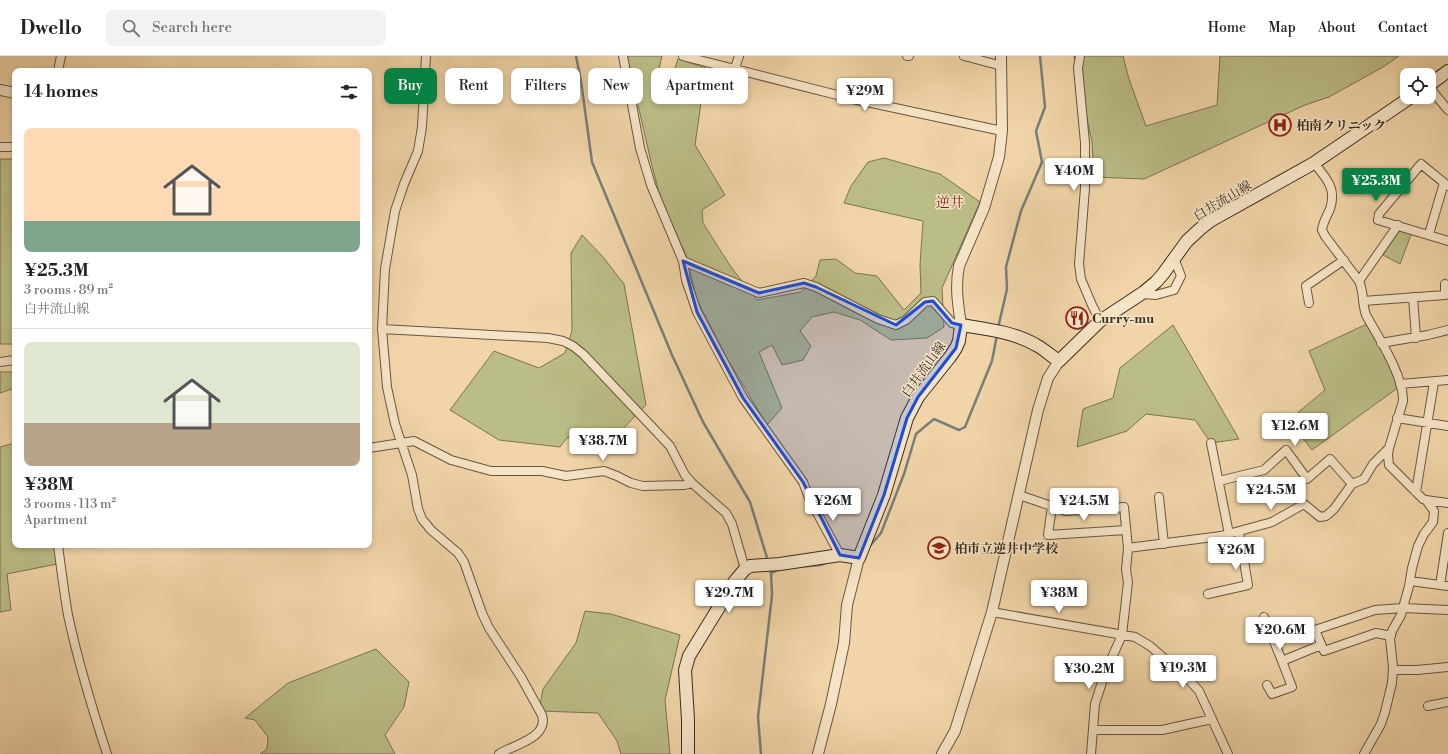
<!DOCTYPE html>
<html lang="en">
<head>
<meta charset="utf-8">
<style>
  :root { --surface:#fff; --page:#f2f2f2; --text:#222; --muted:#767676; --line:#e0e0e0; --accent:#0b8043 }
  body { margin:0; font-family:"Libre Bodoni","Noto Serif JP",serif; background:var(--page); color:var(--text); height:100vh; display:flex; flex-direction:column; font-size:15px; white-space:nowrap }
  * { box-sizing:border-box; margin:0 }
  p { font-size:13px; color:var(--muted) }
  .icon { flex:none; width:22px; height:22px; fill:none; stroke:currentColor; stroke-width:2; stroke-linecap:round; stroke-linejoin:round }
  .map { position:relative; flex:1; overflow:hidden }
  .panel { position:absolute; left:12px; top:12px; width:360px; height:480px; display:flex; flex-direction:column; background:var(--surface); border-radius:8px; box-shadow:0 2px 6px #0003 }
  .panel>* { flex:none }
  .banner { position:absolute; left:384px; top:12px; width:380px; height:36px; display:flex; gap:8px }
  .fabs { position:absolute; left:1400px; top:12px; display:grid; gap:8px }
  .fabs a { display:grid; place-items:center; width:36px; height:36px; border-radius:8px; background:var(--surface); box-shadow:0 2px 6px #0003; font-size:20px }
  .price { position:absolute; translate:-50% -34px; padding:0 9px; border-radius:4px; background:#fff; color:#222; font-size:13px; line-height:26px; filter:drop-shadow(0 1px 2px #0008) }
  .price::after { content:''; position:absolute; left:50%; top:24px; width:12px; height:9px; margin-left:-6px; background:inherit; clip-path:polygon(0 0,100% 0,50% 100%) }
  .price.current { background:var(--accent); color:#fff }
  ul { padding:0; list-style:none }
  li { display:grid; align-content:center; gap:8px; height:212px; padding:0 12px }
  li+li { border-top:1px solid var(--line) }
  li span { display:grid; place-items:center; height:124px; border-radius:8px; color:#555 }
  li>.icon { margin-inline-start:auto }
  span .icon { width:72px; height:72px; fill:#fffc; stroke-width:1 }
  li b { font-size:17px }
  h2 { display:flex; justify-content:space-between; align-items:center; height:48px; padding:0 12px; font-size:17px }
  .tag { padding:0 14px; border-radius:8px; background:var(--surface); box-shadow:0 2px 6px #0003; font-size:14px; line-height:36px }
  .tag.current { background:var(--accent); color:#fff }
  header { display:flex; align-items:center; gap:24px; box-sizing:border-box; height:56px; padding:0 20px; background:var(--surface); border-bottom:1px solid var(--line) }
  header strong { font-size:19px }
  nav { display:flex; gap:22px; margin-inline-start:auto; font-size:14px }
  .search { width:280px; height:36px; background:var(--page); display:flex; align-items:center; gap:10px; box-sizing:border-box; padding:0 14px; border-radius:8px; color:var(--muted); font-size:15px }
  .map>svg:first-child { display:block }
</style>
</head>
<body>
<header>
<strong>Dwello</strong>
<div class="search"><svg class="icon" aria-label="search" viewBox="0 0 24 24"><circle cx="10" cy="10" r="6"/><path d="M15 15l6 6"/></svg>Search here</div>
<nav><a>Home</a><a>Map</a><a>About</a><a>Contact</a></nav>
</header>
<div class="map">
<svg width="1448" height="698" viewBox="0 0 1448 698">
  <rect width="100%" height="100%" fill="#f1d5a8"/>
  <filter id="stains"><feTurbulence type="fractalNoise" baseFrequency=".005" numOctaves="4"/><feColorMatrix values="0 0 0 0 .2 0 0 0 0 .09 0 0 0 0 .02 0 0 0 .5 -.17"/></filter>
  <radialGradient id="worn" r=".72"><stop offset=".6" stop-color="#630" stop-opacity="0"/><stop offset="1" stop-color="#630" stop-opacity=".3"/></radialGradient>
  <path fill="#bbbd86" stroke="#7a7453" d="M627 0H662L655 30 668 34 678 3 706 12 695 89 725 139 702 154 703 167 731 211 757 244 801 236 816 220 820 204 836 203 855 217 877 220 904 254 921 237 920 209 923 165 844 147 851 130 868 106 884 102 940 118 980 146 942 232 944 271 927 282 891 284 860 264 834 256 812 261 800 275 811 290 803 304 782 309 772 289 759 296 782 352 767 369 728 304 697 244 686 199 661 144 651 106Z
    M1074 0H1123L1129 23 1146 70 1217 49 1220 0H1399L1383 11 1329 41 1305 49 1144 123 1094 121 1092 86Z
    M0 103H15V288H0Z
    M1402 173 1412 176 1400 208 1383 199 1399 175Z
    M582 179 603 201 624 228 646 349 614 382 596 377 567 382 560 391 499 384 450 354 494 295 539 312 565 297 572 275 571 197Z
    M1367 268 1390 307 1399 331 1312 394 1289 364 1325 334 1309 295Z
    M1173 269 1239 383 1211 387 1195 364 1146 358 1127 375 1077 391 1083 353 1113 342 1120 312Z
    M0 316H15V332L0 337Z
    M15 387V489H55L57 508 7 518 11 554 0 556V391Z
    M585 555 611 558 680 579 665 644 670 698H621L617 685 598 657 539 655 543 633 576 587Z
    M376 593 409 626 404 651 385 679 395 698H260L267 693 268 681 255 664 245 662 288 627Z"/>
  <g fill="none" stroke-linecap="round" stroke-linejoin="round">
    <path stroke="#777f79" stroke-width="2.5" d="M576 0 581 25 592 106 672 299 703 366 750 446 768 505
      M998 272 1007 233 1006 211 1021 155 1042 106 1036 75 1045 51 1040 0
      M869 491 881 477 904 418 916 378 934 363 959 374 965 371 992 305 997 279
      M797 511 820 509 829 506
      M771 517 780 513
      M761 698 758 661 772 539 771 517 770 512"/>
    <g stroke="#675642" stroke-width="10">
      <path id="minor" d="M426 0 422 71 418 95 404 128 395 155 385 213 382 273 387 331 395 368 412 419 418 453 422 463 431 474 458 497 464 506 482 557 489 572 521 621 542 659C549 682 513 689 499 698
        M623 0 640 92 651 129 683 205 686 224 697 256 743 342 803 426 809 442 840 499
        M683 0 853 43 1002 75
        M907 0H909
        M964 0 1002 10
        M1080 0 1078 12 1085 87V132L1079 208 1081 223 1092 249 1100 265
        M735 12 739 0
        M58 15 61 0
        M1429 31 1448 54
        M0 91H15
        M1314 107C1326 122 1337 132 1330 153 1327 160 1323 166 1322 174L1325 180 1359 225C1364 236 1362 248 1366 259 1378 281 1404 320 1403 345L1389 392 1388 399 1389 409 1423 443 1426 444 1434 455 1433 466 1424 478 1418 490 1412 512 1409 530 1401 559 1392 575 1390 583 1393 611 1392 627 1385 656 1381 668 1364 698
        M1448 130 1421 108 1379 158 1378 164 1448 185
        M1429 178 1444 127
        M683 205 759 237 804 227 816 231 878 263 896 269 906 264 925 246 933 245 952 267 961 269
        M1359 225 1398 169
        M1142 238 1156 239 1174 234 1181 220 1174 202
        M1413 241 1416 282
        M1363 245 1445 239V228
        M1309 247 1306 230 1344 204
        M382 273 548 282 563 285 573 290 583 298 670 390 685 419 692 427
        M1381 287 1428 279 1448 274
        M0 306 15 304
        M1400 328 1448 324
        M1397 362 1448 370
        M1211 387 1229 478
        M369 392 414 385 451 404 491 415H542L566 420 604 415 617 420 631 427 643 430 684 429 692 427 726 457 732 468 745 513
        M1219 425 1264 414 1286 394 1307 423 1330 403 1352 428
        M1416 436 1434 326
        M1019 439 1066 455 1124 451 1128 492 1126 514 1128 526 1122 579 1105 617 1095 648 1091 698
        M1159 441 1164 488
        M1426 444 1448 447
        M1052 450 1048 479 1126 474
        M58 489C61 512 64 536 68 559 78 606 92 652 107 698
        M1128 492 1221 480 1272 466 1304 448 1320 461 1326 460 1334 453 1352 428 1364 423 1373 408 1389 392
        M1410 525 1448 530
        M1440 529 1448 477
        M1208 538 1248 529 1239 476
        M992 556 1135 581 1150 590 1191 626 1199 635 1228 698
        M1264 561 1282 605
        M1391 580 1376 577 1324 595 1315 574 1375 554 1403 552 1448 554
        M1393 614H1417L1448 611
        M1267 629 1272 638 1292 631 1282 605 1321 589
        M1428 650 1448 646
        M1093 674H1162L1212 663"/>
    </g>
    <g stroke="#675642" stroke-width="12">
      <path id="tertiary" d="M0 34 15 37
        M961 269C958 248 955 231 959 210L984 152 999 101 1002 75 1001 0
        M818 698 831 648 844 587 847 549 859 502
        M942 698 955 675 992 556 1038 354 1048 322 1059 305"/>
    </g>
    <g stroke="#392c20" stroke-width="14">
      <path id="secondary" d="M1429 29 1448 15
        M688 698V664L685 614 689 600 735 525 745 513 750 510 780 508 840 499 859 502 884 439 907 362 918 341 950 301 956 292 959 285 961 269C986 273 1014 276 1036 289 1044 293 1051 300 1059 305L1100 265 1144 236 1156 226 1163 218 1187 185 1200 173 1210 165 1314 107 1411 41"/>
    </g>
    <use href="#minor" stroke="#f6e4c6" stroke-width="8"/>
    <use href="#tertiary" stroke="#f6e4c6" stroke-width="10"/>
    <use href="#secondary" stroke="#f6e4c6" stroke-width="12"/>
  </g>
  <path fill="#1d4ed8" fill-opacity="0.2" stroke="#1d4ed8" stroke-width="3" stroke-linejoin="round" d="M683 205 759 237 804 227 816 231 896 269 925 246 933 245 952 267 961 269 956 292 918 341 907 362 884 439 859 502 840 499 803 426 743 342 697 256Z"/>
  <defs>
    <g id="hospital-ring" transform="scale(1.15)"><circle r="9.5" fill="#f6e4c6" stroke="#8f2418" stroke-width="1.5"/><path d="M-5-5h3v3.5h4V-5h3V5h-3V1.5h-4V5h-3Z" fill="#8f2418"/></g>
    <g id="restaurant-ring" transform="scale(1.15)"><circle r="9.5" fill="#f6e4c6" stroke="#8f2418" stroke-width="1.5"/><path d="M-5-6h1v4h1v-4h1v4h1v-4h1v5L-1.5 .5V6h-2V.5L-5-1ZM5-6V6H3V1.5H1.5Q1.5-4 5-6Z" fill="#8f2418"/></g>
    <g id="school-ring" transform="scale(1.15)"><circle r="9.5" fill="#f6e4c6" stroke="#8f2418" stroke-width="1.5"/><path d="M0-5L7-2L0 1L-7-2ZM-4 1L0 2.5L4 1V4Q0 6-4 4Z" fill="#8f2418"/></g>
  </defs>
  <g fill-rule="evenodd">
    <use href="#hospital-ring" x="1280" y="69"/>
    <use href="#restaurant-ring" x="1077" y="262"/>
    <use href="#school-ring" x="939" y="492"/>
  </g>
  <g text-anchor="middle" stroke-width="3" stroke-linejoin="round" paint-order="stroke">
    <g font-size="13" font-weight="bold" fill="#392c20" stroke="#f6e4c6" text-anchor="start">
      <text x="1296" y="74">柏南クリニック</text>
      <text x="1092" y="267">Curry-mu</text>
      <text x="954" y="497">柏市立逆井中学校</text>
    </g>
    <g font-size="13" fill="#392c20" stroke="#f6e4c6">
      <text transform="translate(1222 144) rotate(-31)" y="5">白井流山線</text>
      <text transform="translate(923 313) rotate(-54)" y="5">白井流山線</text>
    </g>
    <g font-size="14" fill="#7a1f14" stroke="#f6e4c6">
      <text x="950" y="151">逆井</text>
    </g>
  </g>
  <rect width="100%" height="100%" filter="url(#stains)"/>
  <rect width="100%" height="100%" fill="url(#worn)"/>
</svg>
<div class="fabs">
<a><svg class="icon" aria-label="locate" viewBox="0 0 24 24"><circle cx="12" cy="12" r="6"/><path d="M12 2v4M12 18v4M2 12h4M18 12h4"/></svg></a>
</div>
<b class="price" style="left:865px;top:56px">¥29M</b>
<b class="price" style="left:1074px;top:136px">¥40M</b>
<b class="price current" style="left:1376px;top:146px">¥25.3M</b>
<b class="price" style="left:1295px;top:391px">¥12.6M</b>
<b class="price" style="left:603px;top:406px">¥38.7M</b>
<b class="price" style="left:1271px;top:455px">¥24.5M</b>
<b class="price" style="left:833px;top:466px">¥26M</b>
<b class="price" style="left:1084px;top:466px">¥24.5M</b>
<b class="price" style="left:1236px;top:515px">¥26M</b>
<b class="price" style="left:729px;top:558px">¥29.7M</b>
<b class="price" style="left:1059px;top:558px">¥38M</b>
<b class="price" style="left:1280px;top:595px">¥20.6M</b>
<b class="price" style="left:1183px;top:633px">¥19.3M</b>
<b class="price" style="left:1089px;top:634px">¥30.2M</b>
<div class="banner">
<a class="tag current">Buy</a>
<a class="tag">Rent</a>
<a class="tag">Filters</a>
<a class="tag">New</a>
<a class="tag">Apartment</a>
</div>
<section class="panel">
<h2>14 homes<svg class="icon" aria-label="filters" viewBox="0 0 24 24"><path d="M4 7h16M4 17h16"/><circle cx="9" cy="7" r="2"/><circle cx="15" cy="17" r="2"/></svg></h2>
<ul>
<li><span style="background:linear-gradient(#ffd9b3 75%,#7fa58c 0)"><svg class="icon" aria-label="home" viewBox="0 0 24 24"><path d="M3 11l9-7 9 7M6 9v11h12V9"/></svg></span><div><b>¥25.3M</b><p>3 rooms · 89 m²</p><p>白井流山線</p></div></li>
<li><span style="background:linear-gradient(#dfe7d0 65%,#b9a48a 0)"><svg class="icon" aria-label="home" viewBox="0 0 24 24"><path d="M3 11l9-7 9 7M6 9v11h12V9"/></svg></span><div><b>¥38M</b><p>3 rooms · 113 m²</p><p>Apartment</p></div></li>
</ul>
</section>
</div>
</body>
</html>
